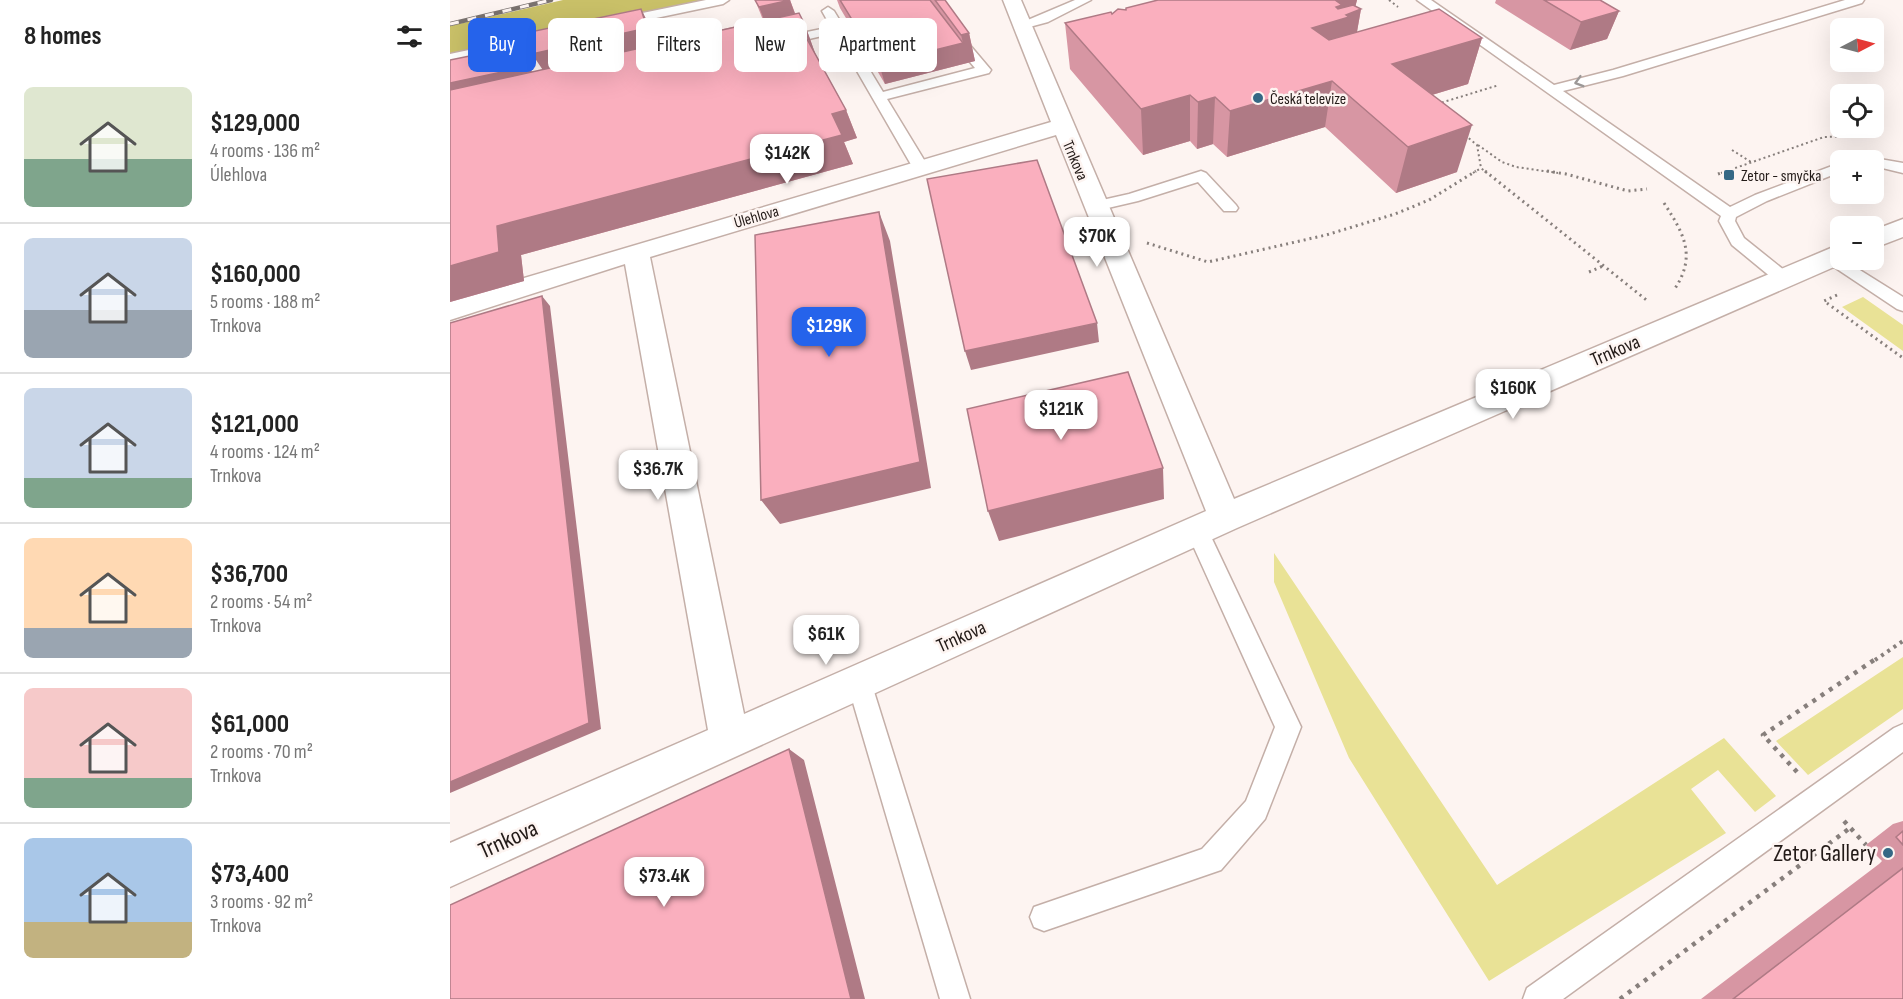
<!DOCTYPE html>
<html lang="en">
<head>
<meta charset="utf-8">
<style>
  :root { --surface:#fff; --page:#f2f2f2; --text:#222; --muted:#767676; --line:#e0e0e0; --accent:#2563eb }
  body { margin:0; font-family:"Sofia Sans Condensed",sans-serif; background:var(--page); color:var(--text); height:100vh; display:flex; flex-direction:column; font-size:22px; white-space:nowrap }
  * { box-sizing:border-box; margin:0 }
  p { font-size:20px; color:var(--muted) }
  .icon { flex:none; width:33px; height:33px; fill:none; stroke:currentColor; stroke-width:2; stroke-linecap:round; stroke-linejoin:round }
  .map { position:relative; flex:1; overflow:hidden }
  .details { display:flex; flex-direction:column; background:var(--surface); width:450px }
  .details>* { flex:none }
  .top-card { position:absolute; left:18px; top:18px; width:570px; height:54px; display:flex; gap:12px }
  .needle { width:39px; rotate:84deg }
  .controls { position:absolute; left:1380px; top:18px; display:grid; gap:12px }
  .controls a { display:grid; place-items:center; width:54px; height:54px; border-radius:9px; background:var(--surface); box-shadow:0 6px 24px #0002; font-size:30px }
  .price { position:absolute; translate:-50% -51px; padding:0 14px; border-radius:12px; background:#fff; color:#222; font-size:20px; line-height:39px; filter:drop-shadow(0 2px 3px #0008) }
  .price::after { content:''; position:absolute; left:50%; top:36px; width:18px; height:14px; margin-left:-9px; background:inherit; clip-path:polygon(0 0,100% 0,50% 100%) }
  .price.active { background:var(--accent); color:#fff }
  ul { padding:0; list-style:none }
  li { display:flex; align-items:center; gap:18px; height:150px; padding:0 24px }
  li+li { border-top:2px solid var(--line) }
  li span { display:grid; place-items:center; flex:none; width:168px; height:120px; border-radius:9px; color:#555 }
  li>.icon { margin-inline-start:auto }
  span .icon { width:72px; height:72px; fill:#fffc; stroke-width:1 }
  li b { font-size:26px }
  h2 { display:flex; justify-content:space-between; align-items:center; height:72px; padding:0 24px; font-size:26px }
  .tag { padding:0 21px; border-radius:9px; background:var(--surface); box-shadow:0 6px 24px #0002; font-size:21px; line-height:54px }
  .tag.active { background:var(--accent); color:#fff }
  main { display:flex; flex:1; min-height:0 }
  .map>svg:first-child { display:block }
</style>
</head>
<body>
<main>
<section class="details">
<h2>8 homes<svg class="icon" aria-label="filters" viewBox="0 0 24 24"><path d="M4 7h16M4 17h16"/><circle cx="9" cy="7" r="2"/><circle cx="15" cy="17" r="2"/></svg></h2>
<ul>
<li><span style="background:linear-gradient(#dfe7d0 60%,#7fa58c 0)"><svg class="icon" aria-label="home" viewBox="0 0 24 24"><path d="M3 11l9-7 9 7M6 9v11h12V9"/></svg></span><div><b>$129,000</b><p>4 rooms · 136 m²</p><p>Úlehlova</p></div></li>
<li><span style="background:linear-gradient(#c9d6e8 60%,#9aa5b1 0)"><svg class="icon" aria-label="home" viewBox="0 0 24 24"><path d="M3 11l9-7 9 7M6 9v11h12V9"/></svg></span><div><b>$160,000</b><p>5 rooms · 188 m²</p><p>Trnkova</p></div></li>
<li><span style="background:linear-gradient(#c9d6e8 75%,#7fa58c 0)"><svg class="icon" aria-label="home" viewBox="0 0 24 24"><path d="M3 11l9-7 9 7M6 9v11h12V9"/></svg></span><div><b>$121,000</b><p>4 rooms · 124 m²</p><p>Trnkova</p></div></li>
<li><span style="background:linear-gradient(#ffd9b3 75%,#9aa5b1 0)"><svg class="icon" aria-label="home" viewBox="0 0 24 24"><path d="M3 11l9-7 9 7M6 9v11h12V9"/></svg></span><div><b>$36,700</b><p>2 rooms · 54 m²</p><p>Trnkova</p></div></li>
<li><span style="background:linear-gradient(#f6c9c9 75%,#7fa58c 0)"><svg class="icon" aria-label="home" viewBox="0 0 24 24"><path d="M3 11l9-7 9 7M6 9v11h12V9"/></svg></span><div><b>$61,000</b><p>2 rooms · 70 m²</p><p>Trnkova</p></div></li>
<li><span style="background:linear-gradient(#a9c7e8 70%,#c2b280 0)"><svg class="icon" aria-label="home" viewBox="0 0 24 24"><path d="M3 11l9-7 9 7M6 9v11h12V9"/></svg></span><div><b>$73,400</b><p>3 rooms · 92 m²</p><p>Trnkova</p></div></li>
</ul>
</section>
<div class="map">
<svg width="1453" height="999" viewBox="0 0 1453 999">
  <rect width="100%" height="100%" fill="#fdf4f1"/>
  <path fill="#e9e296" d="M1413 297 1453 325V351L1392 307Z
    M824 553 1047 885 1274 738 1326 796 1305 812 1268 770 1241 789 1276 833 1039 981 899 758 824 582Z
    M1453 657V709L1358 775 1326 741Z"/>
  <path fill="#c9c068" d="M113 0H254L0 55V26Z"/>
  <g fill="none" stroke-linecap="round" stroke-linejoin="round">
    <g stroke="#c4afa8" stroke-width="3">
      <path id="lane" d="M256 0H279L273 4 168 26 162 22 168 18Z
        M478 0H490L519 44 541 70 539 73 437 99 479 168 471 173 463 168 385 33 333 45 327 41 328 38 381 27 372 11 378 7 384 11 433 92 525 68 509 49Z
        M625 0H641L598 22 572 29 566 25Z
        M967 0H981L1104 85 1163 70 1395 0H1414L1412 3 1173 76 1113 91 1280 207 1305 195 1390 163V172L1317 201 1286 217 1285 221 1294 238 1339 274 1342 278 1339 282H1327L1282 245 1269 221 1271 216Z
        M108 31 114 35 112 38 0 62V54Z
        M1424 158 1453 163V173L1424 166V160H1418Z
        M751 171 756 173 786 205 788 208 786 211H774L748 182 688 201 645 211 637 206 639 203 679 194Z
        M1381 252 1453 297V311L1447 309 1375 261 1373 257 1375 253Z
        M747 521 755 524 851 727 815 819 771 870 594 931 584 927 580 917 584 907 752 849 796 801 825 727 736 530 739 524Z
        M409 670 418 674 421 682 520 999H490L397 682 400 674Z
        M1453 724V752L1113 999H1073L1077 988 1444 728Z"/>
    </g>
    <g stroke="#c4afa8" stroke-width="3">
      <path id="street" d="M553 0H571L784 499 1381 248 1390 246V260H1400L787 528 0 887V843L258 730 175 264 0 320V300L601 122ZM606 135 756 511 294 714 200 257Z
        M1453 219V237L1424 248V230Z"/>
    </g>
    <path stroke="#877f7c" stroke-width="2" stroke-dasharray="2 3" stroke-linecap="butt" d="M939 0 948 7
      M987 104 1049 85
      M1015 135 1027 145 1031 168 1037 173
      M1028 145 1052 162 1066 167 1108 173
      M1282 150 1301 162
      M1023 173 1031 168
      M1271 173 1374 137 1420 136"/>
    <path stroke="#877f7c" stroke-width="3" stroke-dasharray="2 4" stroke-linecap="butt" d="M1035 171 1199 302
      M1097 171 1116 174 1178 191 1197 189
      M1268 174 1276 171
      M1214 203C1234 234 1247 256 1224 290
      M697 243 758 262 876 235 945 214 979 200 1026 171
      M1139 272 1153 266
      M1387 295 1374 301 1453 358"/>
    <path stroke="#877f7c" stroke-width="4" stroke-dasharray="3 4.5" stroke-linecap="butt" d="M1425 660 1453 641"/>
    <path stroke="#877f7c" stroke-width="4.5" stroke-dasharray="4 6" stroke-linecap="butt" d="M1347 772 1313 735 1427 658
      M1394 821 1416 845
      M1170 999 1400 828"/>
    <use href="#lane" fill="#fff" fill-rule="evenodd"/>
    <use href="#street" fill="#fff" fill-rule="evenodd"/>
    <g stroke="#7a726f" stroke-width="4.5">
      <path id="rail" d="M0 24 101 0"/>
    </g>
    <use href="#rail" stroke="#fdf4f1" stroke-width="3" stroke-dasharray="9" stroke-linecap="butt"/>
  </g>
  <path fill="#d796a3" d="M305 0H340L345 13 355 25 365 53 396 110 407 138 394 142 403 164 71 255 74 281 0 302 68 46 81 66 82 72 93 70 191 9 205 37 208 44 313 20Z
    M387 0H495L519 33 525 61 435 84 390 8Z
    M708 0H907L905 7 911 9 907 32 1032 38 1018 84 982 95 1007 172 946 193 875 127 777 157 763 144 747 149 740 141 693 155 620 69 615 23 662 14Z
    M1046 0H1150L1169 11 1157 39 1120 50 1045 3Z
    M1453 821V999H1251L1429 864 1432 861 1416 845 1443 824Z"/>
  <path fill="#af7a85" d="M340 0 350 28 320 35 309 7Z
    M871 0H907L904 12 911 9 903 54 892 59 862 28Z
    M191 9 205 37 211 57 101 82 82 54Z
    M1169 11 1157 39 1120 50 1131 22Z
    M355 25 365 53 351 26Z
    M519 33 525 61 435 84 429 64 513 43 511 35Z
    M1032 38 1018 84 932 110 942 64Z
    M68 46 81 66 83 87 0 106V83Z
    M882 81 875 127 777 157 780 111Z
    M740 95V141L693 155 691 109Z
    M765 97 763 144 747 149 748 102Z
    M396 110 407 138 394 142 403 164 71 255 74 281 0 302V266L47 226 382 114Z
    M1022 125 1007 172 946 193 958 147Z
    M429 212 440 241 481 488 330 524 311 500Z
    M92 296 100 306 151 729 0 793V782Z
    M647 323 649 342 521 370 515 351Z
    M713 468 714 499 549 541 538 511Z
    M339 749 354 760 415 999H401Z"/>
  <path fill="#faafbe" stroke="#af7a85" stroke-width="1.5" d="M305 0H340L309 7Z
    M390 0H480L513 43 429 64Z
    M485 0H495L519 33 511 35Z
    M708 0H885L892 5 886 7 888 9 903 5 911 9 896 15 899 17 862 28 879 40 989 9 1032 38 942 64 1022 125 958 147 882 81 780 111 765 97 748 102 740 95 691 109 615 23 661 12 662 14 668 9 676 10V8Z
    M1094 0H1150L1169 11 1131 22Z
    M191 9 197 28 82 54 80 32Z
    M349 13 355 25 351 26 352 30 396 110 382 114 392 135 47 226 49 252 0 266V90Z
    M68 46 70 68 0 83V60Z
    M587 160 647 323 515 351 477 179Z
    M429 212 470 462 311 500 305 235Z
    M92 296 139 723 0 782V323Z
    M678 372 713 468 538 511 517 409Z
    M339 749 401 999H0V905Z
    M1453 831V845L1446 837Z
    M1453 868V999H1283Z"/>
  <defs><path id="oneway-chevron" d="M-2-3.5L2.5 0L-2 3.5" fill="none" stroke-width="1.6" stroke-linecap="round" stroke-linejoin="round" transform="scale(1.5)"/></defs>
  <use stroke="#9c9897" href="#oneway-chevron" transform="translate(1129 82) rotate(164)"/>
  <g fill="#356885" stroke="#fdf4f1" stroke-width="2">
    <circle cx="808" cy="98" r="6"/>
    <rect x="1273" y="169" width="12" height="12" rx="3"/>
    <circle cx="1438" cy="853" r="6"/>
  </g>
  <g text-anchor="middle" stroke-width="5" stroke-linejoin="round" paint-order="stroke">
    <g font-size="16" fill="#231b18" stroke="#fdf4f1" text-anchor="start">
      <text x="820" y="104">Česká televize</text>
      <text x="1291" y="181">Zetor - smyčka</text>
    </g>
    <g font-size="16" fill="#231b18" stroke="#fdf4f1">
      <text transform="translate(626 160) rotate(67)" y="6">Trnkova</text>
      <text transform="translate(306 216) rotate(-16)" y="6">Úlehlova</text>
    </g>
    <g font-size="20" fill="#231b18" stroke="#fdf4f1">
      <text transform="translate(1165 350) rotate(-23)" y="7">Trnkova</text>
      <text transform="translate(511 636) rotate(-24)" y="7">Trnkova</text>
    </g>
    <g font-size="24" fill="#231b18" stroke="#fdf4f1">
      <text transform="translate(58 839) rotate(-24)" y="8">Trnkova</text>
    </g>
    <g font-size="24" fill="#231b18" stroke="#fdf4f1" text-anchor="end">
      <text x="1426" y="861">Zetor Gallery</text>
    </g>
  </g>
</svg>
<div class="controls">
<a><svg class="needle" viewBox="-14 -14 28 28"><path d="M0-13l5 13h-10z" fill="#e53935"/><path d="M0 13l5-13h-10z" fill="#767676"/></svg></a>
<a><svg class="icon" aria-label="locate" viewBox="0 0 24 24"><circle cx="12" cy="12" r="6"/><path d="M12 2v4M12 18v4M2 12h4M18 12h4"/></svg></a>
<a>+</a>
<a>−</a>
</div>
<b class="price" style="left:337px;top:185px">$142K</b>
<b class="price" style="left:647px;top:268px">$70K</b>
<b class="price active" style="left:379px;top:358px">$129K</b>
<b class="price" style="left:1063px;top:420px">$160K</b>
<b class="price" style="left:611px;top:441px">$121K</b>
<b class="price" style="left:208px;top:501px">$36.7K</b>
<b class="price" style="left:376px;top:666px">$61K</b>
<b class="price" style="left:214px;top:908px">$73.4K</b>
<div class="top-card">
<a class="tag active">Buy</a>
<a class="tag">Rent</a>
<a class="tag">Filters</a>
<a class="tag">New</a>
<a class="tag">Apartment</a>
</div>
</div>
</main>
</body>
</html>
